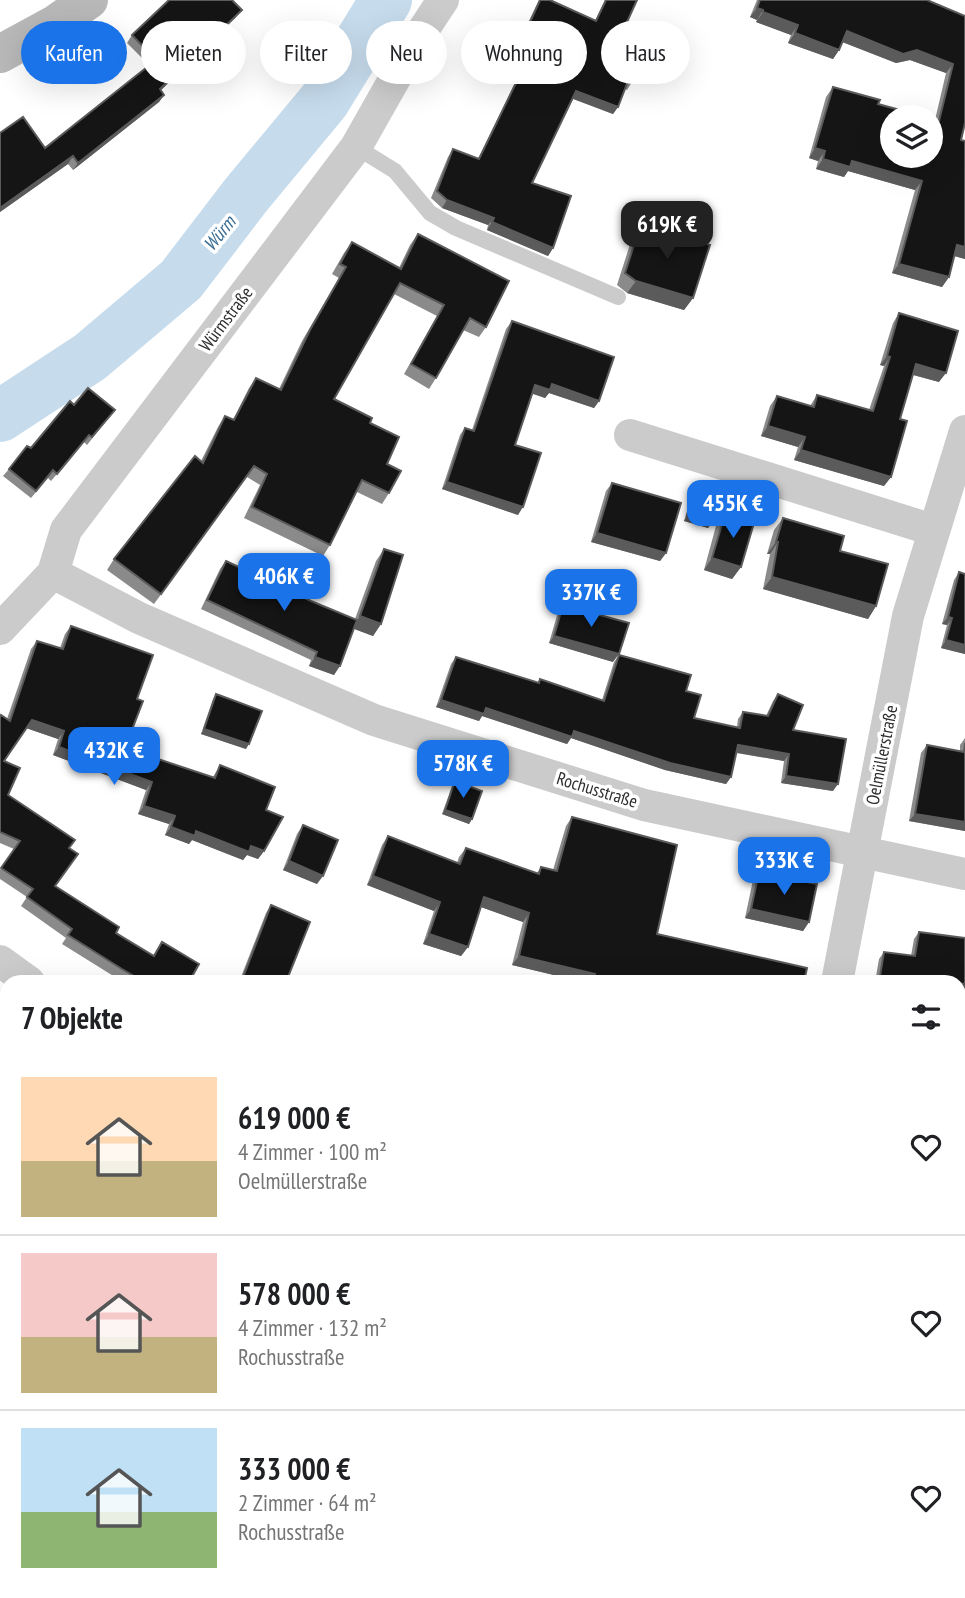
<!DOCTYPE html>
<html lang="de">
<head>
<meta charset="utf-8">
<style>
  :root { --surface:#fff; --page:#f2f2f2; --text:#202124; --muted:#757577; --line:#e0e0e0; --accent:#1a73e8 }
  body { margin:0; font-family:"PT Sans Narrow",sans-serif; background:var(--page); color:var(--text); height:100vh; display:flex; flex-direction:column; font-size:26px; white-space:nowrap }
  * { box-sizing:border-box; margin:0 }
  p { font-size:23px; color:var(--muted) }
  .icon { flex:none; width:38px; height:38px; fill:none; stroke:currentColor; stroke-width:2; stroke-linecap:round; stroke-linejoin:round }
  .map { position:relative; flex:1; overflow:hidden }
  .details { position:absolute; left:0px; top:975px; width:966px; height:625px; display:flex; flex-direction:column; background:var(--surface); border-radius:21px 21px 0 0; box-shadow:0 7px 28px #0002 }
  .details>* { flex:none }
  .top-card { position:absolute; left:21px; top:21px; width:924px; height:63px; display:flex; gap:14px }
  .fabs { position:absolute; left:880px; top:105px; display:grid; gap:14px }
  .fabs a { display:grid; place-items:center; width:63px; height:63px; border-radius:50%; background:var(--surface); box-shadow:0 7px 28px #0002; font-size:35px }
  .price { position:absolute; translate:-50% -60px; padding:0 16px; border-radius:14px; background:var(--accent); color:#fff; font-size:23px; line-height:46px; filter:drop-shadow(0 2px 4px #0008) }
  .price::after { content:''; position:absolute; left:50%; top:42px; width:21px; height:16px; margin-left:-10px; background:inherit; clip-path:polygon(0 0,100% 0,50% 100%) }
  .price.active { background:#222; color:#fff }
  ul { padding:0; list-style:none }
  li { display:flex; align-items:center; gap:21px; height:175px; padding:0 21px }
  li+li { border-top:2px solid var(--line) }
  li span { display:grid; place-items:center; flex:none; width:196px; height:140px; border-radius:0px; color:#555 }
  li>.icon { margin-inline-start:auto }
  span .icon { width:84px; height:84px; fill:#fffc; stroke-width:1 }
  li b { font-size:30px }
  h2 { display:flex; justify-content:space-between; align-items:center; height:84px; padding:0 21px; font-size:30px }
  .chip { padding:0 24px; border-radius:32px; background:var(--surface); box-shadow:0 7px 28px #0002; font-size:24px; line-height:63px }
  .chip.active { background:var(--accent); color:#fff }
  .map>svg:first-child { display:block }
</style>
</head>
<body>
<div class="map">
<svg width="965" height="1598" viewBox="0 0 965 1598">
  <rect width="100%" height="100%" fill="#fff"/>
  <g fill="none" stroke-linecap="round" stroke-linejoin="round">
    <path stroke="#c6dced" stroke-width="52" d="M0 416 90 357 181 280 246 195 324 101 386 0"/>
    <path stroke="#cbcbcb" stroke-width="16" d="M356 147 395 171 430 213 456 228 618 297
      M186 1598 187 1592
      M364 1598 365 1592"/>
    <path stroke="#cbcbcb" stroke-width="32" d="M630 435 933 530
      M53 573 139 618 374 720 644 805 965 874
      M0 629 53 573 66 530 356 147 416 41 443 0
      M0 961 29 982
      M837 982 908 616 965 431
      M959 1342 965 1343
      M779 1598 780 1592"/>
    <path stroke="#b8b8b8" stroke-width="38" d="M0 54 55 24 89 0"/>
  </g>
  <path fill="#8a8a8a" d="M539 0H553L552 1 595 21 605 0H637L622 33 632 82 627 90 625 89 618 107 613 114 573 99 532 183 553 248 548 256 487 230 488 225 442 208 431 198 448 157 453 149 478 159 528 56 515 50Z
    M757 0H927L965 16 961 140 965 141V259L954 256 949 277 942 287 892 273 915 190 848 171 844 177 816 169 818 161 809 158 826 97 833 87 878 104 935 120 946 73 910 60 896 63 842 42 839 50 833 59 788 43 791 35 756 22 757 20 750 17Z
    M236 17 161 90 164 95 159 102 73 170 68 164 0 212V133L45 148 149 65 127 43 132 35Z
    M641 223 693 298 684 310 627 293 617 285 633 235Z
    M418 234 486 327 479 337 463 330 436 378 429 389 404 374 437 316 394 294 334 399 370 423 387 464 389 493 382 504 357 492 330 545 323 556 244 518 260 485 247 477 154 604 107 570 114 559 201 461 218 427 225 416 233 420 249 388 256 378 279 389 302 341 339 278 332 274 344 253 352 242 399 268 410 245Z
    M899 313 939 382 913 375 900 419 891 477 884 486 794 460 798 447 761 436 770 406 777 396 810 406 817 395 869 410 884 366 880 365 893 323Z
    M512 321 599 401 594 408 549 393 545 398 533 393 515 445 518 515 442 489 460 435 465 428 472 430 506 329Z
    M74 405 115 410 87 445 84 442 51 481 48 478 31 498 3 476 9 469Z
    M612 483 666 553 660 561 591 542 606 491Z
    M697 483 711 524 708 528 684 521 694 487Z
    M725 514 741 567 732 579 704 570 716 526Z
    M783 518 840 551 876 606 868 619 763 589 770 554H767L774 530Z
    M384 549 381 624 373 636 354 629 334 675 309 666 311 660 201 609 220 569 226 561 311 601 355 619 376 561Z
    M959 572 965 654 941 648 947 625 942 624 954 580Z
    M563 605 613 662 549 643 558 612Z
    M71 626 137 699 125 748 213 777 220 765 266 810 264 851 258 859 247 855 243 860 192 840 189 844 165 835 169 824 138 814 146 790 53 755 58 739 26 728 4 761 8 795 69 848 55 886 116 933 153 956 162 942 189 982H123L62 944 66 938 21 906 27 897 0 879V870L14 849 0 843V717L7 719 31 649 37 641 60 648 65 634Z
    M619 655 686 691 694 718 737 727 738 719 743 712 766 716 773 701 778 694 793 730 833 791 781 783 784 761 736 753 731 777 726 784 665 770 571 738 567 744 482 716 479 721 436 707 451 664 456 657 537 683 540 679 602 700 614 662Z
    M216 694 246 749 201 734 213 699Z
    M965 738V831L909 821 921 753 927 745 960 751V745Z
    M455 781 472 819 469 824 442 814 452 786Z
    M572 817 657 934 804 982H583L512 965 523 922 481 907 468 947 461 956 423 944 434 911 367 885 382 845 388 836 457 863 459 857 466 848 537 873 541 867 553 870 566 826Z
    M303 825 317 884 283 870 297 834Z
    M759 872 809 922 803 931 745 918 753 880Z
    M271 905 286 982H239L266 913Z
    M919 932 959 982H875L879 959 884 952 911 956 914 939Z
    M6 1391 7 1392V1452L2 1451Z
    M90 1592H123L122 1598H89Z
    M691 1592H708L702 1598Z
    M718 1592H743L735 1598H723Z"/>
  <path fill="#5b5b5b" d="M757 8 763 10 757 20 750 17Z
    M242 10 236 17 155 96 160 89Z
    M763 12 798 25 791 35 756 22Z
    M847 31 917 50 953 64 946 73 910 60 896 63 840 41Z
    M795 33 839 50 833 59 788 43Z
    M576 91 618 107 613 114 571 98Z
    M164 95 159 102 73 170 78 163Z
    M815 148 825 151 818 161 809 158Z
    M73 156 68 164 0 212V208Z
    M823 159 852 161 922 181 915 190 848 171 844 177 816 169Z
    M447 200 494 218 488 225 442 208Z
    M492 222 553 248 548 256 487 230Z
    M957 245 965 247V259L951 255Z
    M899 264 949 277 942 287 892 273Z
    M636 281 693 298 684 310 627 293Z
    M887 356 890 357 884 366 880 365Z
    M916 364 946 373 939 382 910 374Z
    M552 384 599 401 594 408 549 393 545 398 530 393 535 385Z
    M768 426 805 437 798 447 761 436Z
    M801 450 891 477 884 486 794 460Z
    M447 482 523 507 518 515 442 489Z
    M687 516 711 524 708 528 684 521Z
    M597 533 666 553 660 561 591 542Z
    M776 542H778L770 554H767Z
    M712 558 741 567 732 579 704 570Z
    M772 577 876 606 868 619 763 589Z
    M360 616 381 624 373 636 352 628Z
    M948 617 952 618 947 625 942 624Z
    M554 636 619 654 613 662 549 643Z
    M946 640 965 645V654L941 648Z
    M315 657 340 666 334 675 309 666Z
    M441 700 486 708 574 731 731 777 726 784 665 770 571 738 567 744 482 716 479 721 436 707Z
    M32 720 64 731 58 739 26 728Z
    M204 729 249 744 246 749 201 734Z
    M738 745 789 754 784 761 733 752Z
    M59 747 152 782 146 790 53 755Z
    M786 776 838 784 833 791 781 783Z
    M144 806 175 816 169 824 138 814Z
    M445 810 472 819 469 824 442 814Z
    M915 814 965 822V831L909 821Z
    M171 827 196 831 251 846 264 851 258 859 247 855 243 860 192 840 189 844 165 835Z
    M289 861 323 876 317 884 283 870Z
    M373 876 440 902 434 911 367 885Z
    M484 897 529 913 523 922 478 906Z
    M751 909 809 922 803 931 745 918Z
    M429 934 468 947 461 956 423 944Z
    M519 956 595 974 589 982H583L512 965Z
    M959 983 965 984V992L959 991Z
    M7 1115V1127L0 1128V1116Z
    M0 1435 7 1436 3 1443H0Z
    M7 1444V1452L2 1451Z
    M0 1543 7 1544V1552L0 1551Z
    M959 1557H965V1566H959Z
    M735 1592H743L735 1598H732Z"/>
  <path fill="#151515" stroke="#5b5b5b" stroke-width="2" d="M169 0H232L242 10 160 89 164 95 78 163 73 156 0 208V133L23 117 45 148 156 60 132 35Z
    M540 0H550L596 21 606 0H637L622 33 649 45 632 82 628 81 618 107 576 91 532 183 571 196 553 248 492 222 494 218 447 200 437 191 453 149 479 159 533 48 521 42Z
    M760 0H927L965 16V123L961 140 965 141V247L957 245 949 277 899 264 922 181 852 161 850 167 823 159 825 151 815 148 833 87 880 100 878 104 926 117H892V156H931V119L939 121 953 64 917 50 903 54 847 31 839 50 795 33 798 25 763 12V10L757 8Z
    M641 223 710 245 693 298 636 281 625 273Z
    M418 234 509 281 486 327 470 318 436 378 411 364 444 305 400 283 334 399 372 418 370 423 399 437 387 464 401 471 389 493 362 480 330 545 252 507 267 474 254 466 161 594 114 559 195 456 203 463 225 416 234 420 256 378 281 390 310 330 346 267 340 264 352 242 401 269Z
    M899 313 958 331 946 373 916 364 900 419 907 421 891 477 801 450 805 437 768 426 777 396 814 407 817 395 873 411 890 357 887 356Z
    M512 321 614 357 599 401 552 384 550 390 535 385 515 445 541 453 523 507 447 482 465 428 474 431Z
    M88 388 115 410 92 437 89 435 57 474 53 470 36 491 9 469 27 446 31 448 70 401 74 405Z
    M612 483 681 503 666 553 597 533Z
    M697 483 721 490 711 524 687 516Z
    M725 514 754 523 741 567 712 558Z
    M783 518 844 536 840 551 888 564 876 606 772 577 778 542H776Z
    M384 549 403 555 381 624 360 616Z
    M226 561 311 601 357 620 340 666 315 657 317 652 207 600Z
    M959 572 965 574V645L946 640 952 618 948 617Z
    M563 605 629 623 619 654 554 636Z
    M71 626 153 655 137 699 143 701 125 748 215 778 220 765 275 787 266 810 283 817 264 851 251 846 249 852 196 831 195 836 171 827 175 816 144 806 152 782 59 747 64 731 32 720 4 761 20 768 8 795 75 840 69 848 78 854 55 886 119 927 116 933 154 956 162 942 199 964 189 982H144L122 969 68 935 72 929 27 897 33 889 1 868 20 841 0 832V717L1 715 10 721 37 641 63 649Z
    M619 655 691 675 686 691 701 695 694 718 740 728 743 712 768 716 778 694 803 705 793 730 846 739 838 784 786 776 789 754 738 745 731 777 670 763 574 731 572 737 486 708 484 714 441 700 456 657 539 683 540 679 604 701Z
    M216 694 262 711 249 744 204 729Z
    M965 743V822L915 814 927 745 964 752Z
    M455 781 482 791 472 819 445 810Z
    M572 817 677 845 657 934 807 968 804 982H600L593 980 595 974 519 956 529 913 484 897 468 947 429 934 440 902 373 876 388 836 460 864 466 848 539 874 541 867 557 871Z
    M303 825 338 840 323 876 289 861Z
    M759 872 817 884 809 922 751 909Z
    M271 905 310 922 286 982H246L242 980Z
    M919 932 965 938V984L959 983V982L941 980V982H879L884 952 915 956Z
    M0 1001H3L7 1030V1115L0 1116Z
    M0 1264 7 1266V1387L6 1391 7 1392V1436L0 1435Z
    M959 1431H965V1557H959Z
    M0 1493 7 1494V1544L0 1543Z
    M94 1592H123L122 1598H101L93 1596Z
    M843 1593 864 1598H842Z
    M477 1594 563 1595V1598H477Z"/>
  <g text-anchor="middle" stroke-width="7" stroke-linejoin="round" paint-order="stroke">
    <g font-size="18" fill="#2e2e2e" stroke="#fff">
      <text transform="translate(226 319) rotate(-53)" y="6">Würmstraße</text>
      <text transform="translate(882 755) rotate(-79)" y="6">Oelmüllerstraße</text>
      <text transform="translate(597 790) rotate(17)" y="6">Rochusstraße</text>
    </g>
    <g font-size="19" font-style="italic" fill="#386c93" stroke="#fff">
      <text transform="translate(219 233) rotate(-51)" y="7">Würm</text>
    </g>
  </g>
</svg>
<div class="fabs">
<a><svg class="icon" aria-label="layers" viewBox="0 0 24 24"><path d="M12 4l9 5-9 5-9-5zM3 14l9 5 9-5"/></svg></a>
</div>
<b class="price active" style="left:667px;top:261px">619K €</b>
<b class="price" style="left:733px;top:540px">455K €</b>
<b class="price" style="left:284px;top:613px">406K €</b>
<b class="price" style="left:591px;top:629px">337K €</b>
<b class="price" style="left:114px;top:787px">432K €</b>
<b class="price" style="left:463px;top:800px">578K €</b>
<b class="price" style="left:784px;top:897px">333K €</b>
<div class="top-card">
<a class="chip active">Kaufen</a>
<a class="chip">Mieten</a>
<a class="chip">Filter</a>
<a class="chip">Neu</a>
<a class="chip">Wohnung</a>
<a class="chip">Haus</a>
</div>
<section class="details">
<h2>7 Objekte<svg class="icon" aria-label="filters" viewBox="0 0 24 24"><path d="M4 7h16M4 17h16"/><circle cx="9" cy="7" r="2"/><circle cx="15" cy="17" r="2"/></svg></h2>
<ul>
<li><span style="background:linear-gradient(#ffd9b3 60%,#c2b280 0)"><svg class="icon" aria-label="home" viewBox="0 0 24 24"><path d="M3 11l9-7 9 7M6 9v11h12V9"/></svg></span><div><b>619 000 €</b><p>4 Zimmer · 100 m²</p><p>Oelmüllerstraße</p></div><svg class="icon" aria-label="heart" viewBox="0 0 24 24"><path d="M12 20l-8-8c-3-5 5-10 8-4 3-6 11-1 8 4z"/></svg></li>
<li><span style="background:linear-gradient(#f6c9c9 60%,#c2b280 0)"><svg class="icon" aria-label="home" viewBox="0 0 24 24"><path d="M3 11l9-7 9 7M6 9v11h12V9"/></svg></span><div><b>578 000 €</b><p>4 Zimmer · 132 m²</p><p>Rochusstraße</p></div><svg class="icon" aria-label="heart" viewBox="0 0 24 24"><path d="M12 20l-8-8c-3-5 5-10 8-4 3-6 11-1 8 4z"/></svg></li>
<li><span style="background:linear-gradient(#bfe0f5 60%,#8fb573 0)"><svg class="icon" aria-label="home" viewBox="0 0 24 24"><path d="M3 11l9-7 9 7M6 9v11h12V9"/></svg></span><div><b>333 000 €</b><p>2 Zimmer · 64 m²</p><p>Rochusstraße</p></div><svg class="icon" aria-label="heart" viewBox="0 0 24 24"><path d="M12 20l-8-8c-3-5 5-10 8-4 3-6 11-1 8 4z"/></svg></li>
</ul>
</section>
</div>
</body>
</html>
